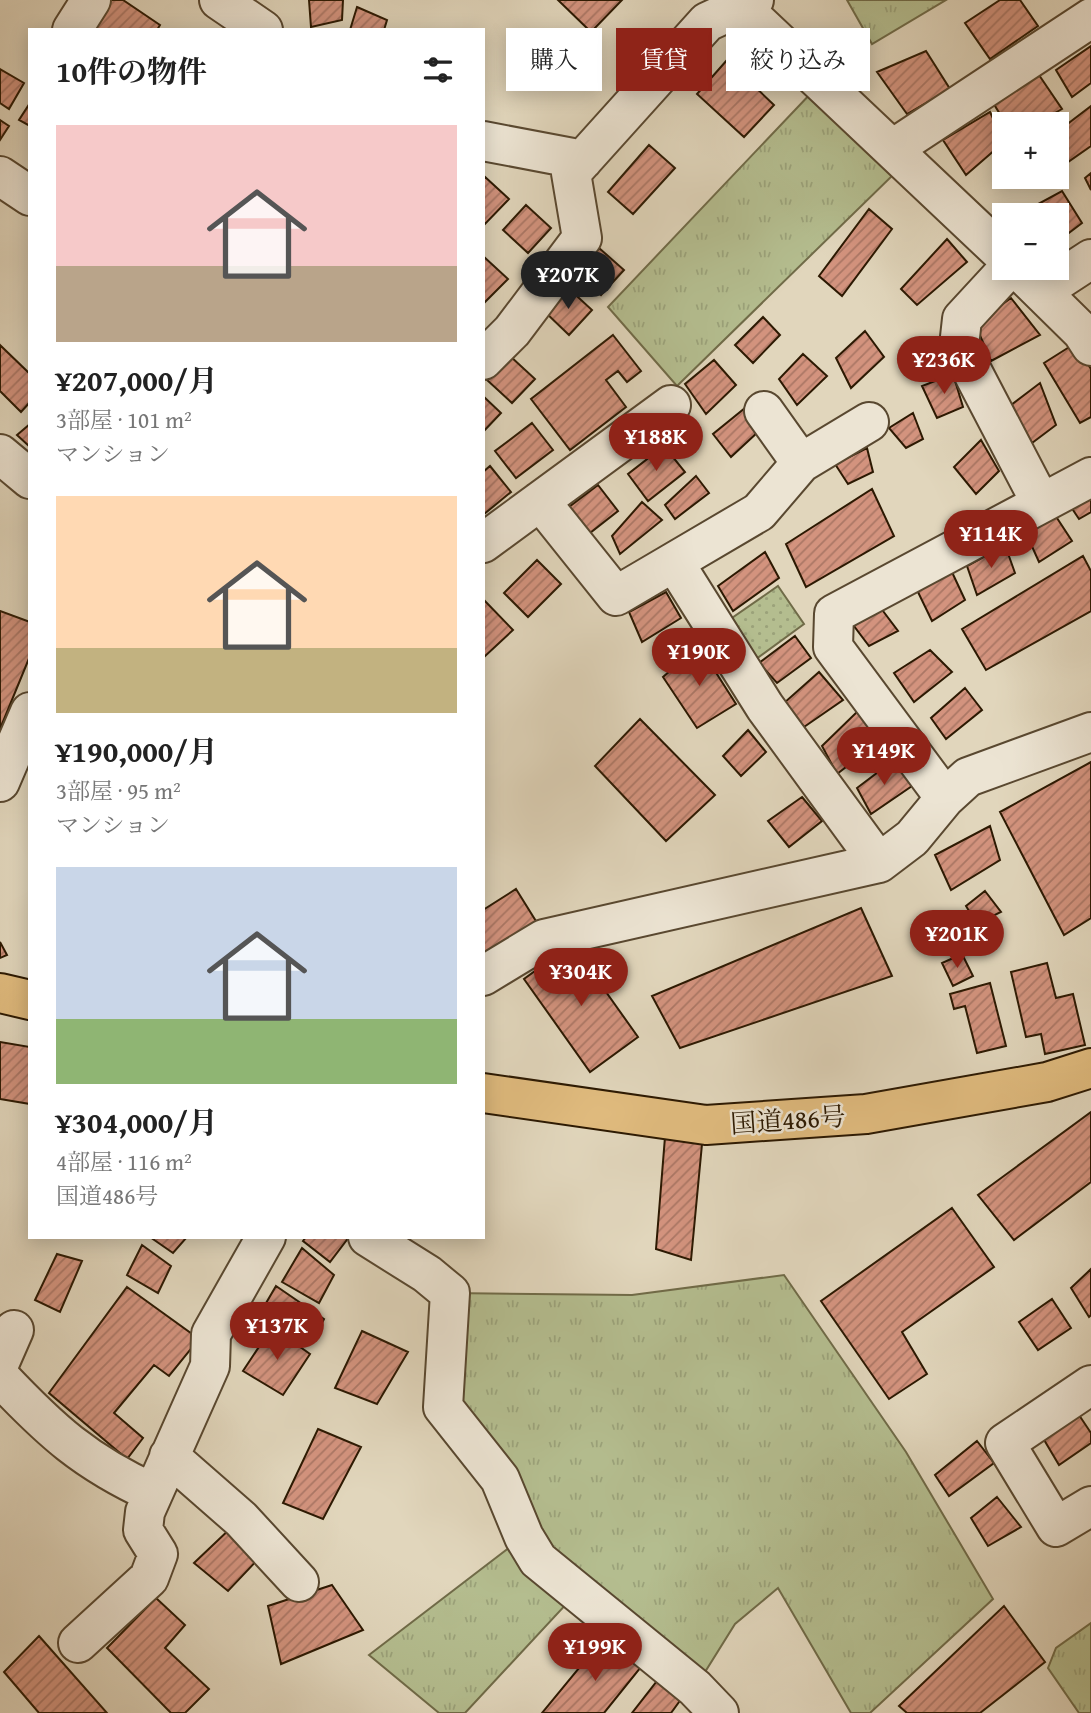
<!DOCTYPE html>
<html lang="ja">
<head>
<meta charset="utf-8">
<style>
  :root { --surface:#fff; --page:#f6f6f6; --text:#222; --muted:#767676; --accent:#8f2418 }
  body { margin:0; font-family:"Gentium Book Plus","Noto Serif JP",serif; background:var(--page); color:var(--text); height:100vh; display:flex; flex-direction:column; font-size:26px; white-space:nowrap }
  * { box-sizing:border-box; margin:0 }
  p { font-size:23px; color:var(--muted) }
  .icon { flex:none; width:38px; height:38px; fill:none; stroke:currentColor; stroke-width:2; stroke-linecap:round; stroke-linejoin:round }
  .map { position:relative; flex:1; overflow:hidden }
  .drawer { position:absolute; left:28px; top:28px; width:457px; height:1211px; display:flex; flex-direction:column; background:var(--surface); border-radius:0px; box-shadow:0 4px 18px #0003 }
  .drawer>* { flex:none }
  .guide { position:absolute; left:506px; top:28px; width:480px; height:63px; display:flex; gap:14px }
  .fabs { position:absolute; left:992px; top:112px; display:grid; gap:14px }
  .fabs a { display:grid; place-items:center; width:77px; height:77px; border-radius:0px; background:var(--surface); box-shadow:0 4px 18px #0003; font-size:35px }
  .price { position:absolute; translate:-50% -60px; padding:0 16px; border-radius:24px; background:var(--accent); color:#fff; font-size:23px; line-height:46px; filter:drop-shadow(0 2px 4px #0008) }
  .price::after { content:''; position:absolute; left:50%; top:42px; width:21px; height:16px; margin-left:-10px; background:inherit; clip-path:polygon(0 0,100% 0,50% 100%) }
  .price.current { background:#222; color:#fff }
  ul { padding:0; list-style:none }
  li { display:grid; align-content:center; gap:14px; height:371px; padding:0 28px }
  li span { display:grid; place-items:center; height:217px; border-radius:0px; color:#555 }
  li>.icon { margin-inline-start:auto }
  span .icon { width:126px; height:126px; fill:#fffc; stroke-width:1 }
  li b { font-size:30px }
  h2 { display:flex; justify-content:space-between; align-items:center; height:84px; padding:0 28px; font-size:30px }
  .tag { padding:0 24px; border-radius:0px; background:var(--surface); box-shadow:0 4px 18px #0003; font-size:24px; line-height:63px }
  .tag.current { background:var(--accent); color:#fff }
  .map>svg:first-child { display:block }
</style>
</head>
<body>
<div class="map">
<svg width="1091" height="1713" viewBox="0 0 1091 1713">
  <defs>
    <pattern id="grass-tufts" width="24" height="20" patternUnits="userSpaceOnUse" patternTransform="scale(1.75)"><rect width="24" height="20" fill="#b4bd8f"/><path d="M3 7l-1-3M5 7V3M7 7l1-3M15 17l-1-3M17 17v-4M19 17l1-3" fill="none" stroke="#9ba27a"/></pattern>
    <pattern id="park-dots" width="8" height="8" patternUnits="userSpaceOnUse" patternTransform="scale(1.75)"><rect width="8" height="8" fill="#b4bd8f"/><path d="M2 2h.1M6 6h.1" fill="none" stroke="#9ba27a" stroke-width="1.8" stroke-linecap="round"/></pattern>
    <pattern id="building-hatch" width="6" height="6" patternUnits="userSpaceOnUse" patternTransform="scale(1.75)"><rect width="6" height="6" fill="#d3937e"/><path d="M-1 1l2-2M0 6l6-6M5 7l2-2" fill="none" stroke="#ab7765"/></pattern>
  </defs>
  <rect width="100%" height="100%" fill="#e1d6bc"/>
  <filter id="stains"><feTurbulence type="fractalNoise" baseFrequency=".00286" numOctaves="4"/><feColorMatrix values="0 0 0 0 .2 0 0 0 0 .09 0 0 0 0 .02 0 0 0 .5 -.17"/></filter>
  <radialGradient id="worn" r=".72"><stop offset=".6" stop-color="#630" stop-opacity="0"/><stop offset="1" stop-color="#630" stop-opacity=".3"/></radialGradient>
  <path fill="url(#grass-tufts)" stroke="#706b48" stroke-width="2" d="M847 0H946L872 44Z
    M814 90 896 172 677 386 608 307Z
    M784 1275 906 1452 993 1599 870 1713H851L778 1588 735 1624 695 1688 569 1601 465 1713H439L369 1655 523 1537 443 1407 450 1293 632 1295Z
    M1091 1623V1713H1079L1048 1668 1056 1648Z"/>
  <path fill="url(#park-dots)" stroke="#706b48" stroke-width="2" d="M778 586 804 624 741 670 716 629Z"/>
  <path fill="url(#building-hatch)" stroke="#2c1902" stroke-width="2" d="M111 0H123L160 25 157 30H92Z
    M309 0H343L342 20 311 27Z
    M558 0H622L591 32Z
    M1000 0H1020L1038 26 990 59 965 23Z
    M357 7 387 20 384 30H350Z
    M1091 46V83L1072 97 1056 70Z
    M926 51 950 89 907 114 877 72Z
    M727 60 774 105 744 137 697 94Z
    M0 69 24 83 9 109 0 103Z
    M1039 75 1062 109 1035 124H1006L992 101Z
    M30 103V126L19 120Z
    M1091 106V146L1058 169 1057 132Z
    M990 112 1004 142 966 175 943 140Z
    M0 120 9 126 0 140Z
    M649 145 675 168 633 214 608 192Z
    M1091 173V190L1085 178Z
    M484 176 509 199 485 224 483 221Z
    M1062 191 1082 223 1057 242V215H1018Z
    M526 205 551 228 528 253 503 230Z
    M869 209 892 229 842 296 819 276Z
    M947 239 967 262 917 305 901 289Z
    M599 248 624 270 601 295 576 272Z
    M483 256 508 279 484 303 483 302Z
    M567 287 592 310 569 335 544 311Z
    M1011 298 1040 335 991 361 975 324Z
    M763 317 780 335 753 363 735 345Z
    M865 331 884 357 851 388 836 358Z
    M613 335 641 371 627 382 618 371 606 380 626 407 570 450 531 399Z
    M1074 344 1091 369V417L1080 423 1044 363Z
    M0 345 30 374V402L21 412 0 391Z
    M803 354 827 376 797 405 779 379Z
    M510 356 535 379 512 403 487 380Z
    M714 360 736 385 706 414 685 384Z
    M953 374 963 407 937 418 922 386Z
    M1040 383 1056 425 1032 443 1011 405Z
    M483 396 501 413 483 432Z
    M745 408 760 430 731 457 713 434Z
    M913 413 923 439 906 448 889 428Z
    M532 423 553 450 516 478 495 451Z
    M30 424V447L17 435Z
    M981 440 999 471 976 494 954 467Z
    M664 446 685 472 648 501 628 474Z
    M867 448 873 472 848 484 835 464Z
    M490 466 511 492 483 515V472Z
    M696 476 709 493 675 519 665 505Z
    M598 485 618 511 581 540 561 513Z
    M872 489 894 536 806 587 786 544Z
    M1091 490V512L1079 519 1069 504Z
    M642 502 662 520 620 554 612 536Z
    M1055 515 1072 541 1039 562 1025 531Z
    M1005 545 1015 573 977 595 967 566Z
    M765 552 779 578 733 611 718 586Z
    M1083 556 1091 571V611L986 670 962 629Z
    M537 560 561 584 528 617 504 593Z
    M951 570 965 600 932 621 916 588Z
    M666 592 681 618 642 642 629 612Z
    M483 599 513 630 483 658Z
    M877 603 898 631 869 646 854 626Z
    M0 611 30 622V656L0 729Z
    M795 636 811 658 777 683 759 663Z
    M699 646 736 704 697 728 663 677Z
    M930 650 952 672 914 702 894 673Z
    M819 672 843 700 804 727 784 703Z
    M965 688 982 710 946 739 931 718Z
    M860 709 881 740 837 774 822 746Z
    M640 719 715 795 666 841 595 766Z
    M748 730 766 752 741 776 723 756Z
    M894 760 912 786 871 814 857 788Z
    M1091 762V918L1064 935 1000 812Z
    M802 797 822 821 789 847 768 821Z
    M990 826 1000 860 951 890 935 855Z
    M516 889 539 926 483 960V910Z
    M985 891 1001 912 977 924 966 906Z
    M861 908 892 976 680 1048 652 996Z
    M0 942 7 955 0 958Z
    M572 944 638 1037 590 1072 524 979Z
    M962 954 973 976 953 986 942 963Z
    M1047 963 1056 998 1073 994 1085 1045 1045 1054 1041 1034 1026 1037 1011 972Z
    M990 983 1006 1046 977 1053 965 1006 954 1009 950 994Z
    M0 1042 30 1047V1104L0 1099Z
    M1091 1112V1182L1014 1240 978 1195Z
    M665 1137 702 1144 691 1260 656 1249Z
    M952 1208 994 1267 902 1332 927 1374 889 1399 821 1301Z
    M150 1237H187L173 1253Z
    M306 1237H349L330 1262 303 1241Z
    M142 1245 171 1266 158 1293 127 1275Z
    M302 1248 334 1275 319 1303 282 1282Z
    M57 1254 82 1261 60 1312 35 1300Z
    M1091 1269V1315L1089 1317 1071 1288Z
    M276 1286 324 1319 312 1342 262 1310Z
    M127 1287 199 1339 169 1376 154 1365 114 1413 143 1438 127 1459 49 1393Z
    M1052 1299 1071 1328 1038 1350 1019 1322Z
    M272 1327 310 1354 283 1395 243 1371Z
    M362 1331 408 1352 377 1404 335 1388Z
    M1075 1409 1091 1433V1443L1059 1465 1040 1433Z
    M318 1429 361 1447 323 1519 283 1503Z
    M977 1441 994 1463 949 1496 935 1475Z
    M997 1497 1021 1527 988 1546 971 1518Z
    M234 1525 263 1554 228 1591 194 1563Z
    M332 1585 363 1630 281 1664 268 1606Z
    M156 1598 185 1625 165 1648 209 1689 185 1713H171L107 1648Z
    M1004 1606 1045 1662 980 1713H907L899 1706Z
    M39 1636 107 1713H39L4 1672Z
    M602 1640 641 1667 604 1713H542Z
    M664 1672 687 1691 671 1713H632Z"/>
  <g fill="none" stroke-linecap="round" stroke-linejoin="round">
    <g stroke="#594830" stroke-width="42">
      <path id="minor" d="M219 0 263 30
        M734 0 1004 255
        M72 30 91 0
        M483 141 583 160
        M894 148 1091 18
        M0 176 30 196
        M1009 268 962 319 959 346 1041 503
        M1017 268 1082 332 1091 346
        M1042 291 1091 259
        M483 360 512 331 582 238 571 173 707 22 754 0
        M764 411 801 463
        M0 454 30 479
        M540 501 616 596 759 512 801 463 869 422
        M483 543 671 405
        M674 562 765 707 879 863
        M0 782 30 712
        M945 798 833 647 834 614 1091 477
        M483 976 544 939 879 863 912 838 945 798 968 777 1091 732
        M368 1237 427 1274 450 1293 443 1407 500 1479 524 1537 538 1560 695 1688 719 1713
        M0 1362 14 1330
        M0 1377C51 1431 85 1462 153 1493
        M1091 1385 1005 1443 1056 1527 1091 1506
        M169 1456 241 1519 299 1582
        M78 1643 149 1578 158 1554 143 1530 145 1512 210 1366 211 1334 266 1237"/>
    </g>
    <g stroke="#2c1902" stroke-width="42">
      <path id="highway" d="M0 993 30 1000
        M483 1093 706 1125 866 1114 1047 1082 1091 1068"/>
    </g>
    <use href="#minor" stroke="#ece4d3" stroke-width="38"/>
    <use href="#highway" stroke="#e0bb7e" stroke-width="38"/>
  </g>
  <g text-anchor="middle" stroke-width="5" stroke-linejoin="round" paint-order="stroke">
    <g font-size="26" fill="#2c1902" stroke="#ece4d3">
      <text transform="translate(788 1120) rotate(-4)" y="9">国道486号</text>
    </g>
  </g>
  <rect width="100%" height="100%" filter="url(#stains)"/>
  <rect width="100%" height="100%" fill="url(#worn)"/>
</svg>
<div class="fabs">
<a>+</a>
<a>−</a>
</div>
<b class="price current" style="left:568px;top:311px">¥207K</b>
<b class="price" style="left:944px;top:396px">¥236K</b>
<b class="price" style="left:656px;top:473px">¥188K</b>
<b class="price" style="left:991px;top:570px">¥114K</b>
<b class="price" style="left:699px;top:688px">¥190K</b>
<b class="price" style="left:884px;top:787px">¥149K</b>
<b class="price" style="left:957px;top:970px">¥201K</b>
<b class="price" style="left:581px;top:1008px">¥304K</b>
<b class="price" style="left:277px;top:1362px">¥137K</b>
<b class="price" style="left:595px;top:1683px">¥199K</b>
<div class="guide">
<a class="tag">購入</a>
<a class="tag current">賃貸</a>
<a class="tag">絞り込み</a>
</div>
<section class="drawer">
<h2>10件の物件<svg class="icon" aria-label="filters" viewBox="0 0 24 24"><path d="M4 7h16M4 17h16"/><circle cx="9" cy="7" r="2"/><circle cx="15" cy="17" r="2"/></svg></h2>
<ul>
<li><span style="background:linear-gradient(#f6c9c9 65%,#b9a48a 0)"><svg class="icon" aria-label="home" viewBox="0 0 24 24"><path d="M3 11l9-7 9 7M6 9v11h12V9"/></svg></span><div><b>¥207,000/月</b><p>3部屋 · 101 m²</p><p>マンション</p></div></li>
<li><span style="background:linear-gradient(#ffd9b3 70%,#c2b280 0)"><svg class="icon" aria-label="home" viewBox="0 0 24 24"><path d="M3 11l9-7 9 7M6 9v11h12V9"/></svg></span><div><b>¥190,000/月</b><p>3部屋 · 95 m²</p><p>マンション</p></div></li>
<li><span style="background:linear-gradient(#c9d6e8 70%,#8fb573 0)"><svg class="icon" aria-label="home" viewBox="0 0 24 24"><path d="M3 11l9-7 9 7M6 9v11h12V9"/></svg></span><div><b>¥304,000/月</b><p>4部屋 · 116 m²</p><p>国道486号</p></div></li>
</ul>
</section>
</div>
</body>
</html>
